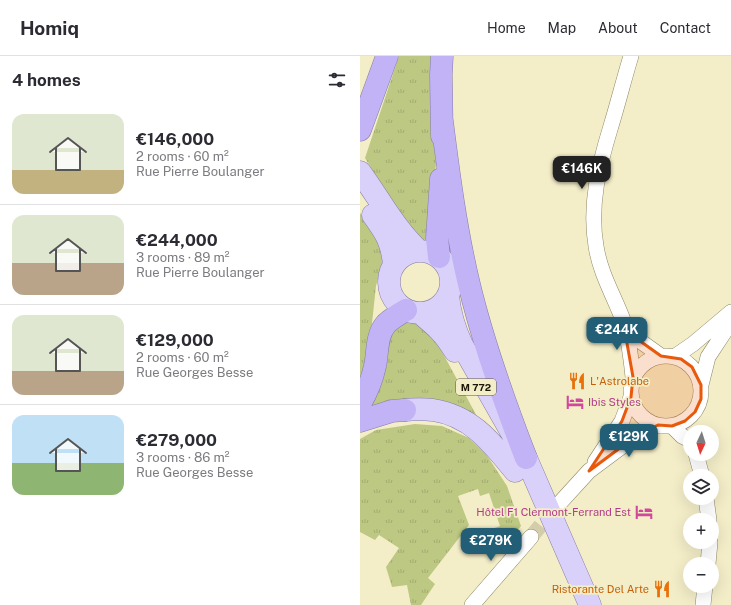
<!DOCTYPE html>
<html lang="en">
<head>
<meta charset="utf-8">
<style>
  :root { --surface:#fff; --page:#f2f2f3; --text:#2b2b33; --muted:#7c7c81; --line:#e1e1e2; --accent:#225f76 }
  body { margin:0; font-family:"Public Sans",sans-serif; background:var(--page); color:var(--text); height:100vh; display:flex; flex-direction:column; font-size:15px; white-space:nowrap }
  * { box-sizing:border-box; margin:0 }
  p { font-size:13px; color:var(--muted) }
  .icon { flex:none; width:22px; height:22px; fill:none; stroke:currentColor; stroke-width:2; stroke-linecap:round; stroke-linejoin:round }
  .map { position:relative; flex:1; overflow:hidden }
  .side { display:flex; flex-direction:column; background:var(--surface); width:360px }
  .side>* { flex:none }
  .needle { width:26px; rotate:184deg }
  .buttons { position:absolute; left:323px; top:369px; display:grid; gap:8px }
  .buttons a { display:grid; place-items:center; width:36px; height:36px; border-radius:50%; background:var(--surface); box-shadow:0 4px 16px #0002; font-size:20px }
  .price { position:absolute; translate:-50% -34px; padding:0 9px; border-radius:8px; background:var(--accent); color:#fff; font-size:13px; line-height:26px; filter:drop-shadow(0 1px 2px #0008) }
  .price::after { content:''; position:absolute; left:50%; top:24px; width:12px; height:9px; margin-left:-6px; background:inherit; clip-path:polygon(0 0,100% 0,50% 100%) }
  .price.on { background:#222; color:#fff }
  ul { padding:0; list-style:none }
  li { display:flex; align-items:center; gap:12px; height:100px; padding:0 12px }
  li+li { border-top:1px solid var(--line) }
  li span { display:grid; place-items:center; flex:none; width:112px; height:80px; border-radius:12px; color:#555 }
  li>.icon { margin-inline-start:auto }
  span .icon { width:48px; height:48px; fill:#fffc; stroke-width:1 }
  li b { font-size:17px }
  h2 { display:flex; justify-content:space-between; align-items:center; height:48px; padding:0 12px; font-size:17px }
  header { display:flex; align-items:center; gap:24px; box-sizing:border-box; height:56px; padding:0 20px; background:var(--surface); border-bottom:1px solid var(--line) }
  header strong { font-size:19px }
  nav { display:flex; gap:22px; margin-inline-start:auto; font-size:14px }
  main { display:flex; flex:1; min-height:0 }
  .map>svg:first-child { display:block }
</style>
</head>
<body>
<header>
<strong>Homiq</strong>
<nav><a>Home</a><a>Map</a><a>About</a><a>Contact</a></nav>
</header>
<main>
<section class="side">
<h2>4 homes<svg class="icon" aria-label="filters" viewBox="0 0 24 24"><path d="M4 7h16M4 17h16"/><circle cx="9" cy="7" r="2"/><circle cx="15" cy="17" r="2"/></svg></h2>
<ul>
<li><span style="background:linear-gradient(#dfe7d0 70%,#c2b280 0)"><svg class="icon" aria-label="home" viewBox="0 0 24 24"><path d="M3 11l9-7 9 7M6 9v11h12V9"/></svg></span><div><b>€146,000</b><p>2 rooms · 60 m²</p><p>Rue Pierre Boulanger</p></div></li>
<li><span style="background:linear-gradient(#dfe7d0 60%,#b9a48a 0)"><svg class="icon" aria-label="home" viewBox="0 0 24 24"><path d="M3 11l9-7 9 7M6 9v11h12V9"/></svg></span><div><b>€244,000</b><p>3 rooms · 89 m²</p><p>Rue Pierre Boulanger</p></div></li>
<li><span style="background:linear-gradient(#dfe7d0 70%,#b9a48a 0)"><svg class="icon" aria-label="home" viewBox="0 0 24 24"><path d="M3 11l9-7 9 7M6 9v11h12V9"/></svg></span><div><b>€129,000</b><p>2 rooms · 60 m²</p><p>Rue Georges Besse</p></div></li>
<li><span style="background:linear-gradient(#bfe0f5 60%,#8fb573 0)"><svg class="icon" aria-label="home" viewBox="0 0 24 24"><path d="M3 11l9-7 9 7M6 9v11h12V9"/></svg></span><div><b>€279,000</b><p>3 rooms · 86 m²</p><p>Rue Georges Besse</p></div></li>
</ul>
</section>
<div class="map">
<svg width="371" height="549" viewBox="0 0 371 549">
  <defs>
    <pattern id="grass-tufts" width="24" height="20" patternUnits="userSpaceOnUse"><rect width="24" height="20" fill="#bdc882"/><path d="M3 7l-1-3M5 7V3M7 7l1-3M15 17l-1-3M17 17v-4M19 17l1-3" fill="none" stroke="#a2ab6f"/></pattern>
  </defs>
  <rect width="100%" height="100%" fill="#f3edc8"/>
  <path fill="url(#grass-tufts)" d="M39 0H74V50L76 108 67 186 53 182 5 102Z
    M0 157 21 186 24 200 16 230 12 267 10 302 0 331Z
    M41 266 54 267 73 279 120 366 7 355 32 272Z
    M55 368 82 370 109 382 126 398 147 430 161 470 147 487 132 473 140 470 129 437 120 440 118 433 98 440 109 469 68 522 75 528 61 549H51L47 529 32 531 26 511 39 492 19 479 15 484 0 476V383L16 374Z"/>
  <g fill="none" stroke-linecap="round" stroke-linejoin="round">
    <path stroke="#d3cdac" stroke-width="15" stroke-dasharray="15 8" stroke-linecap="butt" d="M171 481 195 452"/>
    <g stroke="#8e8866" stroke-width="16">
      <path id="street" d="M271 0C264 23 258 47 251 70 239 109 229 149 236 190 240 217 254 240 263 264 269 282 271 302 273 321
        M265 268 280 285 301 300
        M271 335a35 35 0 1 1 70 0a35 35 0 1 1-70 0Z
        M314 301 333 288 371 256
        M341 329 348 301 371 266
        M312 370 322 380 330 384
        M336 398 342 420
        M235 406 262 365 271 341
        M346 442 349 464
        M198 449 229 415 276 380 298 369
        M348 508 350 486
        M112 549 171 481
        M343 549 345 530"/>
    </g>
    <g stroke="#877da4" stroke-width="23">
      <path id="primary" d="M0 116C19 142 35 173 59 195
        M13 159C26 177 32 186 34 209
        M29 226a31 31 0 1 1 62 0a31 31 0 1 1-62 0Z
        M88 240C90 259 94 272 102 289L166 402 230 549
        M60 257C76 270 84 277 95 295
        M45 354C54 353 64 353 73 354 112 360 132 387 155 415"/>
    </g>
    <g stroke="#877da4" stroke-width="23">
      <path id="highway" d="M82 0 81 19 82 80
        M82 65C89 120 96 174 109 228 123 287 144 345 166 402
        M0 74 27 0
        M79 201 77 182 81 123
        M0 348C7 336 12 324 15 310 18 297 16 279 26 268 31 263 39 258 46 254
        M0 365 32 355 45 354"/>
    </g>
    <use href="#street" stroke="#fff" stroke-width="15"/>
    <use href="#primary" stroke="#dad1fa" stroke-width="22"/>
    <use href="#highway" stroke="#c1b3f6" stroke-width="22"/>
  </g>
  <path fill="#e8590c" fill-opacity="0.2" stroke="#e8590c" stroke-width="3" stroke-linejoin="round" d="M263 265 280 285 301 300 321 303 332 311 341 329V343L335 356 325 365 312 370 298 369 276 380 229 415 262 365 271 341 273 321Z"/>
  <defs>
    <g id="restaurant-bare" transform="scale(1.38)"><path d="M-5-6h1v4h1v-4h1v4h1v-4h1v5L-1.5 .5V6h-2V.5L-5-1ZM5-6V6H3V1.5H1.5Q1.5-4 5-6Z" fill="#e8710a" stroke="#f3edc8" stroke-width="2.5" paint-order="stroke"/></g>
    <g id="hotel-bare" transform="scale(1.38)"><path d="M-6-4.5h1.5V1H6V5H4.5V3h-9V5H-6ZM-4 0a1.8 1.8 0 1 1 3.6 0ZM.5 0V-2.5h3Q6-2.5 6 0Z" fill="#d1479c" stroke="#f3edc8" stroke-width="2.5" paint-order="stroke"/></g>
  </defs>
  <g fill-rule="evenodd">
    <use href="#restaurant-bare" x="217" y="325"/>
    <use href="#hotel-bare" x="215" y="346"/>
    <use href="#hotel-bare" x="284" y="456"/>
    <use href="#restaurant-bare" x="302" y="533"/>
  </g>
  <g text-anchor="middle" stroke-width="3.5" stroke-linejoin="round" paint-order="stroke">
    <rect fill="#f3edc8" stroke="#5c5844" stroke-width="1" x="96" y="323" width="40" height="16" rx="3"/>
    <g font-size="10" font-weight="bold" fill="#1b180b">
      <text x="116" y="335">M 772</text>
    </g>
    <g font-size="11" fill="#c56008" stroke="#f3edc8" text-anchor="start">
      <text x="230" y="329">L'Astrolabe</text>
      <text x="289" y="537" text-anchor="end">Ristorante Del Arte</text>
    </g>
    <g font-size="11" fill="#b23c85" stroke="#f3edc8" text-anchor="start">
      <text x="228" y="350">Ibis Styles</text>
      <text x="271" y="460" text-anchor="end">Hôtel F1 Clermont-Ferrand Est</text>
    </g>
  </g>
</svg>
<div class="buttons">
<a><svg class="needle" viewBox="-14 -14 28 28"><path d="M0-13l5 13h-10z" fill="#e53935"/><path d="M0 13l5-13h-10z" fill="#7c7c81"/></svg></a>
<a><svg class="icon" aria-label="layers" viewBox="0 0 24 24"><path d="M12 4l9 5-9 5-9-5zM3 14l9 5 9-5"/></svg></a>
<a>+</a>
<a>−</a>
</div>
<b class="price on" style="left:222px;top:134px">€146K</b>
<b class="price" style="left:257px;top:295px">€244K</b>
<b class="price" style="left:269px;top:402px">€129K</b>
<b class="price" style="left:131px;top:506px">€279K</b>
</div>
</main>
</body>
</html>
